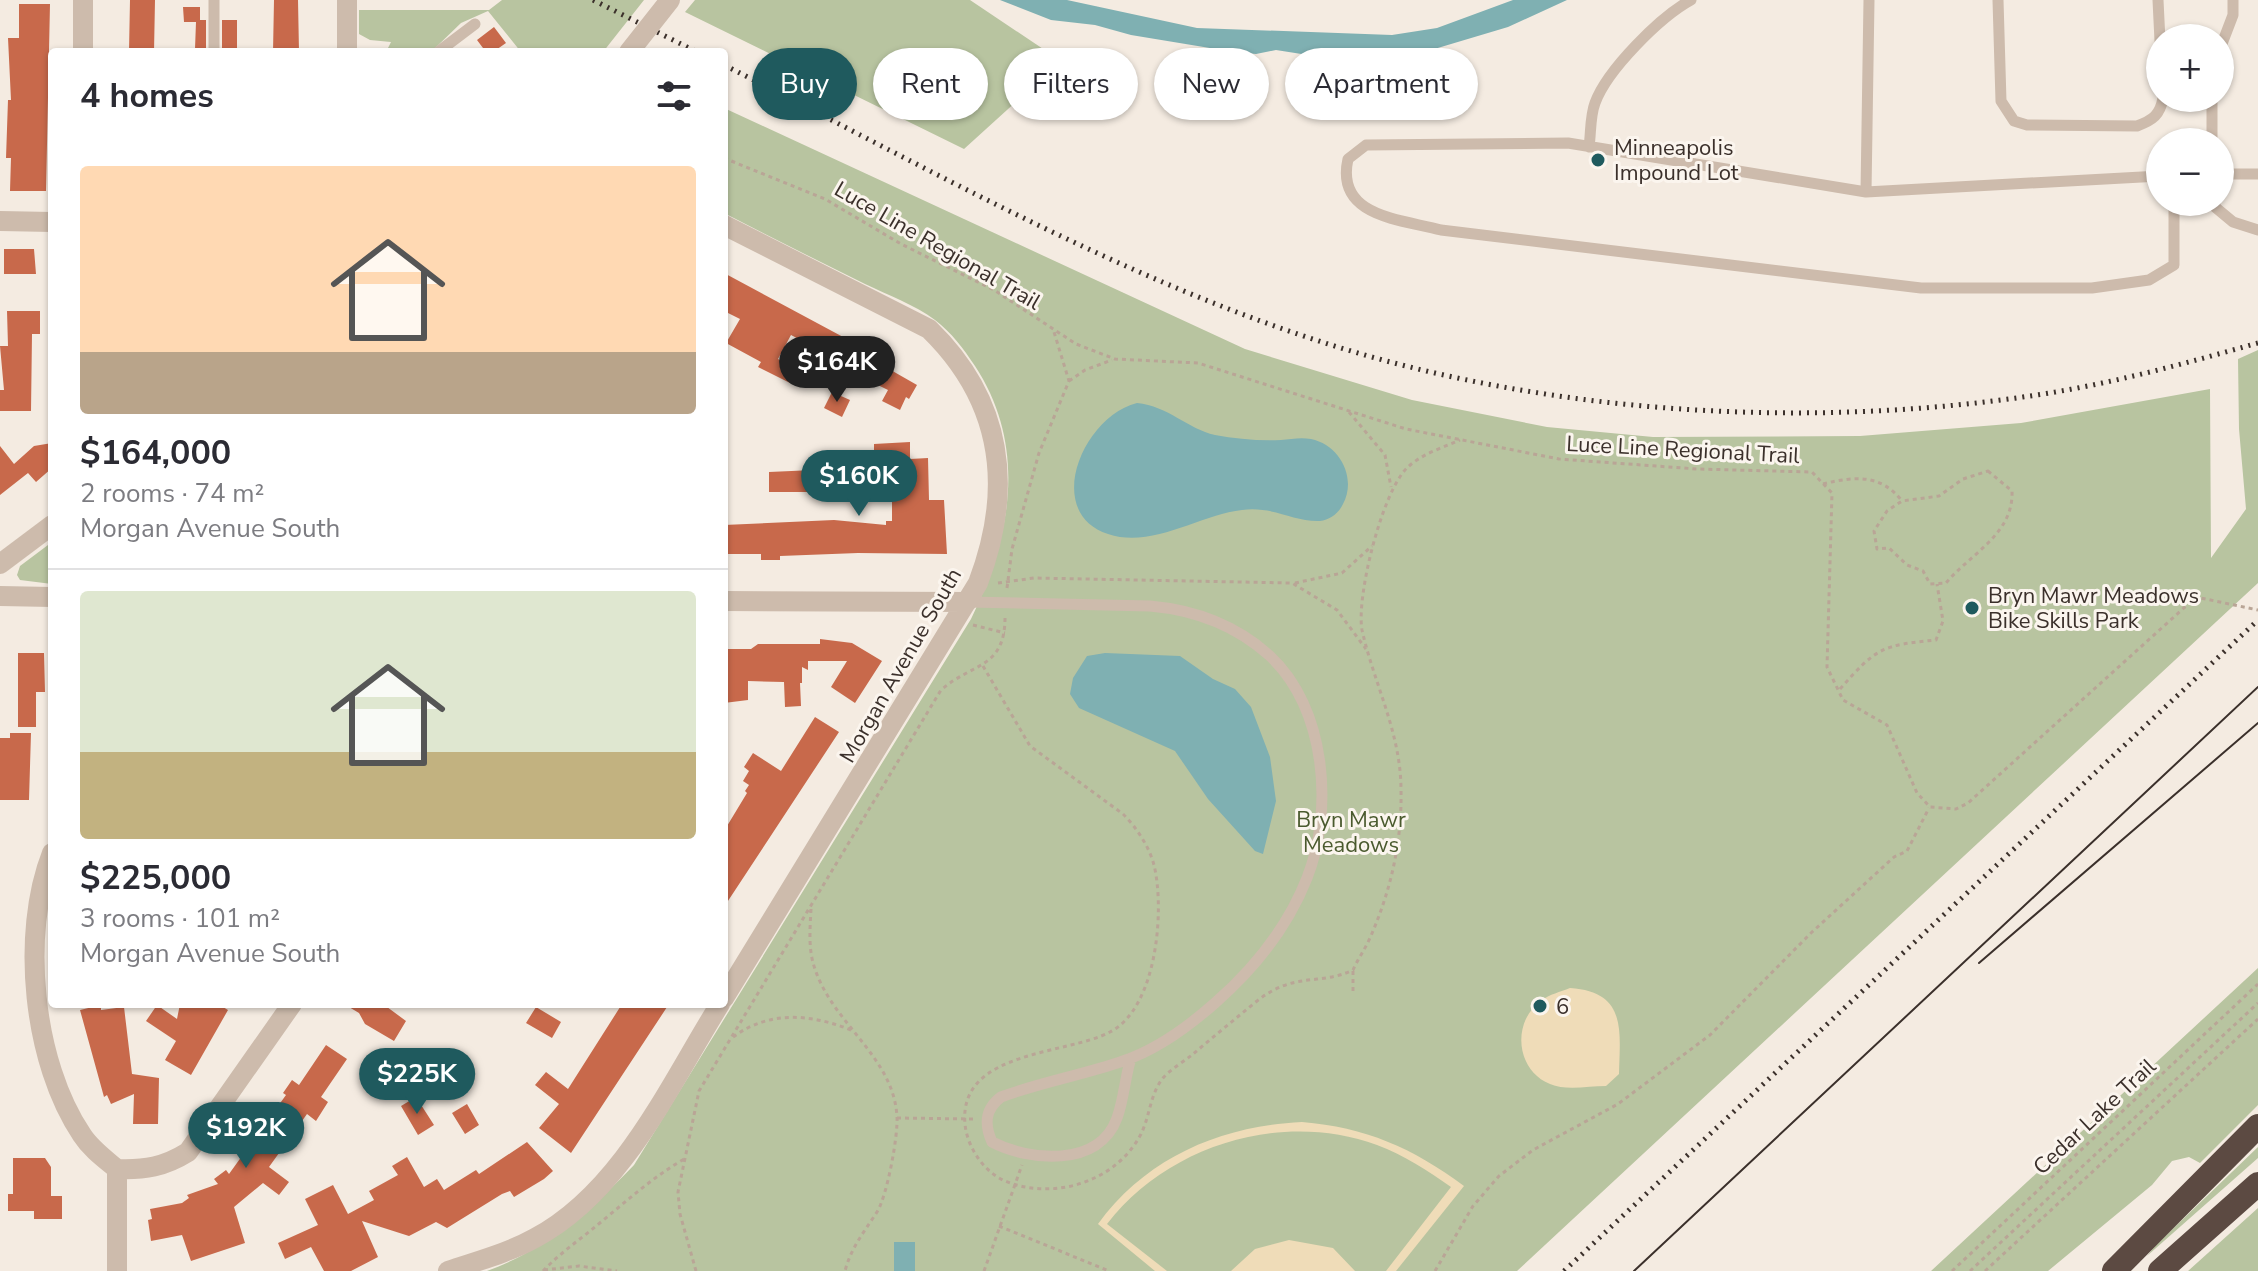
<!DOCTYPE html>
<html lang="en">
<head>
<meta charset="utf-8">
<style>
  :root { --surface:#fff; --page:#f7f7f7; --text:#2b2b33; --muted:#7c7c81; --line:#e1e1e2; --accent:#1f5a5e }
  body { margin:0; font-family:"Nunito Sans",sans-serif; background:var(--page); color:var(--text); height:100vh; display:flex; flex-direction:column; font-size:30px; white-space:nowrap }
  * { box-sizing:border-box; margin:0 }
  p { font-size:26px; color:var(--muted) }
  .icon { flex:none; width:44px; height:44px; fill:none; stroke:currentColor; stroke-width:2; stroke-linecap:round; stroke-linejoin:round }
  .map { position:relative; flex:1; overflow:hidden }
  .panel { position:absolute; left:48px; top:48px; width:680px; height:960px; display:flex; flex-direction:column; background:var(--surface); border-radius:8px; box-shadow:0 2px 6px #0004 }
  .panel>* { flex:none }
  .top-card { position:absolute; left:752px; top:48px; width:760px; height:72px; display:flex; gap:16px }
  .buttons { position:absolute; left:2146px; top:24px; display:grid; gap:16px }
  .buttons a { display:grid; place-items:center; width:88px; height:88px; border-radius:50%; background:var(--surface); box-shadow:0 2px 6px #0004; font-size:40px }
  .price { position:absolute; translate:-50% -68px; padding:0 18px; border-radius:28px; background:var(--accent); color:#fff; font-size:26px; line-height:52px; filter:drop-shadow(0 2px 4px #0008) }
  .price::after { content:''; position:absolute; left:50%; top:48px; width:24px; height:18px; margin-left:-12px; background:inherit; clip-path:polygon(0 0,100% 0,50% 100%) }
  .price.on { background:#222; color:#fff }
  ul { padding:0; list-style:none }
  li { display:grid; align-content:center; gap:16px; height:424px; padding:0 32px }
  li+li { border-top:2px solid var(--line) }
  li span { display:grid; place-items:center; height:248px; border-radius:8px; color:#555 }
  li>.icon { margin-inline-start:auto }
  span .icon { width:144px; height:144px; fill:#fffc; stroke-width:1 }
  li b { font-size:34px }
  h2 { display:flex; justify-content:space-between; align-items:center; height:96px; padding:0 32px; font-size:34px }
  .chip { padding:0 28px; border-radius:36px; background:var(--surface); box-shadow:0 2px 6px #0004; font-size:28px; line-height:72px }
  .chip.on { background:var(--accent); color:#fff }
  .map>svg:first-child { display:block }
</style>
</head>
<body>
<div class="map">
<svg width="2258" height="1271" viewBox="0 0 2258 1271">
  <rect width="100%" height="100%" fill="#f4ebe1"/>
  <path fill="#b8c4a0" d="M502 0H644L603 52H521L488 11 461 23 431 52H386L391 42 370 40 359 34V10H489Z
    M695 0H970L1061 61 964 149 685 12Z
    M724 108 1245 349 1412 400 1547 427 1653 437 1860 436 2021 423 2210 389 2211 558 2246 509 2239 429 2238 359 2258 350V583L1517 1271H487C547 1249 590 1211 634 1165L971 619C1011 537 1028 447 975 366 963 348 952 333 935 320 915 305 888 295 865 284 818 261 771 237 724 213Z
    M52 542V584L20 580 17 575 20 566Z
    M2258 968V1105L2200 1163 2189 1157 2172 1161 2152 1185 2048 1271H1931Z
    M2258 1147V1158L2147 1256 2156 1245Z
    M2258 1208V1271H2188Z"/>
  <path fill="#efdcb8" d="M1570 988C1627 992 1620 1030 1619 1074L1606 1086C1588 1086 1566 1091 1550 1084 1515 1070 1512 1021 1541 1001 1550 994 1560 992 1570 988Z
    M1302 1122C1365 1127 1413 1148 1464 1186L1396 1271H1386L1451 1187C1428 1171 1404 1155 1377 1145 1282 1110 1168 1145 1107 1224L1167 1271H1155L1098 1224C1147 1157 1221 1126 1302 1122Z
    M1289 1240 1333 1248 1355 1271H1231L1255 1249Z"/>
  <path fill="#7fb0b2" d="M1000 0H1067L1197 28 1392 35 1437 28 1513 0H1567L1508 27 1431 50 1381 60 1346 61 1276 50 1256 54 1234 52 1131 35 1095 25 1051 20Z
    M1137 403C1168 406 1188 429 1215 435 1236 439 1259 441 1281 440 1291 439 1301 437 1311 439 1340 445 1357 478 1343 504 1339 513 1330 520 1320 521 1293 522 1274 506 1242 510 1199 515 1152 549 1108 534 1043 513 1082 417 1137 403Z
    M1105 653 1180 656 1213 679 1235 689 1251 707 1270 757 1276 801 1263 854 1255 851 1208 799 1175 751 1079 708 1070 694 1073 678 1087 656Z
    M894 1242H915V1271H894Z"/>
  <path fill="#c8694b" d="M130 0H155L154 52H129Z
    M274 0H298L299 52H273Z
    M19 4H50L46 191H10L11 158H6L8 100H11L8 38H19Z
    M183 7H200V20H206V49H195L196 22H184Z
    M222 20H237V49H222Z
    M494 27 506 43 493 52H486L477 40Z
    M4 249H34L36 274H4Z
    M724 273 858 345 856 349 861 353 917 385 909 399 906 397 900 410 882 401 888 390 827 360 829 355 791 335 778 359 797 369 790 383 758 367 761 362 726 343 740 319 724 311Z
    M7 311H40V334H32L31 411H0V390H4L0 346H8Z
    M832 392 850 400 842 417 824 408Z
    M910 442V459L928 458 929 500H944L947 554 858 553 780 556V560H761V554H724V525L834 520 886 525V521H892V492H848V470H874V444Z
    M52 443V468L36 482 28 473 0 495V446L14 464 34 446Z
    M814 470 813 492H769V472Z
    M820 639 852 643 882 661 855 703 831 687 847 661H808V670L802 667V683H800L801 706 785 707 784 682 748 681V700L724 703V649H751L758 644H820Z
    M18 653H44L45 692H36V727H18Z
    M815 717 839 732 724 907V831L747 793 745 791 749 785 743 781 749 771 744 767 753 753 781 771Z
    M10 733H31L29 800H0V738H10Z
    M180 1004H218L228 1010 191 1075 165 1060 176 1041 146 1021 157 1005 177 1019Z
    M344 1004H383L406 1021 394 1041 365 1024 359 1013Z
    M622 1004H669L571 1153 539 1128 559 1104 535 1085 546 1072 568 1089Z
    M101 1005V1010L124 1007 132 1074 159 1078 158 1124H133L134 1094 111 1104 107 1095 104 1097 80 1010Z
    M536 1007 561 1022 552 1038 526 1023Z
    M326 1045 347 1059 321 1097 328 1102 316 1121 307 1114 269 1167 289 1182 279 1195 263 1183 234 1207 245 1243 191 1261 182 1235 151 1241 148 1220 152 1219 150 1209 182 1203 189 1198 187 1195 218 1184 214 1179 226 1170 229 1174 286 1095 283 1093 292 1080 299 1085Z
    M416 1097 434 1125 418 1135 401 1106Z
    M467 1104 479 1125 465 1134 452 1113Z
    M527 1142 553 1171 544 1179 514 1197 510 1191 502 1194 447 1228 436 1222 409 1236 362 1221 378 1257 351 1271H324L311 1247 285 1259 278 1243 318 1225 305 1199 333 1185 348 1214 374 1200 369 1191 398 1175 392 1166 407 1157 424 1187 437 1179 444 1190 476 1170 479 1174Z
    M13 1158H45L51 1167V1196H62V1219H34V1211H8V1194H13Z"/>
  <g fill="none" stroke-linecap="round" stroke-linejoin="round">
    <path stroke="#b9a596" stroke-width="3" stroke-dasharray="4 4" stroke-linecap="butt" d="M724 158 825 199 901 244 994 290 1076 344 1115 359 1198 363 1406 429 1559 459 1697 469 1812 472 1832 493 1827 667 1843 700 1887 725 1917 793 1930 807 1956 809 1968 803 2196 597 2258 610
      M1069 381 1085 370 1112 360
      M1349 412 1385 455 1391 487
      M1988 471 2012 491C2014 534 1970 554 1946 583L1930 584 1923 571 1907 565 1889 548 1877 549 1874 531 1887 511 1902 501 1939 496 1963 479Z
      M1823 484C1855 476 1881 474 1902 501
      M998 583 1034 578 1292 583 1337 610 1366 649
      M1295 583 1342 573 1372 546
      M1007 588 1012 549 1039 453 1069 381 1054 332
      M973 625 1005 633
      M983 666 1030 746 1123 814C1136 827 1149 846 1154 865 1165 910 1157 1008 1110 1032 1067 1055 958 1050 965 1124 967 1147 984 1172 1005 1181 1054 1201 1116 1182 1141 1134 1150 1116 1150 1094 1163 1078 1171 1069 1183 1062 1192 1055 1213 1037 1235 1019 1257 1001 1295 971 1320 986 1353 970 1358 959 1365 949 1370 938 1391 890 1402 842 1401 790 1401 733 1374 684 1362 630 1356 597 1382 492 1407 468 1421 454 1442 448 1460 440
      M1840 689C1876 648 1882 645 1936 640L1943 621 1937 584
      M811 909C810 929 808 950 815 969 833 1024 894 1057 897 1117 898 1137 887 1196 877 1212 864 1232 851 1248 845 1271
      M1353 971V991
      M733 1037C770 1010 811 1014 851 1030
      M897 1118 973 1119
      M999 1226 1109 1271
      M544 1270 579 1266 617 1271
      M543 1271C561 1252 581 1239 601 1222 629 1199 654 1176 686 1158
      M696 1271 680 1214 678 1192 699 1091 941 690C973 662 1006 669 1005 615
      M984 1271 1022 1165
      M1435 1271 1473 1206 1499 1176 1533 1150 1618 1104 1710 1035 1811 933 1894 857 1907 851 1929 808
      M1952 1271 2258 984
      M1970 1271 2258 1003
      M1985 1271 2258 1019"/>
    <path stroke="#cdbbac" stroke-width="11" d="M1998 0 2001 101 2014 121 2027 125 2137 126C2153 120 2160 115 2163 98
      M2158 0 2160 41
      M2220 49 2233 15V0
      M214 52V0
      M438 52 475 24
      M2212 142V98
      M1589 147C1591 133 1590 116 1595 103 1607 70 1660 17 1691 0
      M2220 174H2258
      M2160 176 1866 192 1568 143 1366 145 1348 159C1335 217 1400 219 1441 230L1921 288H2092L2149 280 2174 265V202
      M1866 192 1869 0
      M2215 202V207L2233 222 2258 230
      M967 602 1150 606C1195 610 1236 625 1270 656 1326 708 1334 810 1307 878 1288 926 1254 969 1215 1003 1189 1026 1156 1050 1123 1061 1083 1075 1041 1082 1001 1097 985 1109 984 1124 992 1142 1029 1161 1099 1168 1117 1118 1124 1099 1125 1077 1131 1058"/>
    <path stroke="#cdbbac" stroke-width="20" d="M347 0V52
      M83 52V0
      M0 221 52 222
      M724 225 929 329C1003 401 1014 488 978 583L724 998
      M0 596 52 597
      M724 601 967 602
      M52 853C20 934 33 1063 82 1135 91 1149 105 1159 117 1169V1271
      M117 1169C145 1170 164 1167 188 1152L292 1004
      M448 1271C477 1261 508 1253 535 1238 622 1192 670 1084 720 1004"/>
    <path stroke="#cdbbac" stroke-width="20" d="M0 564 52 525"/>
    <path stroke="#5c4a42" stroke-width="24" d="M2114 1271 2258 1126
      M2160 1271 2258 1184"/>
    <path stroke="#3b302b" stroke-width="2" d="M1979 963 2258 723
      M1634 1271 2258 687"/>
    <path stroke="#3b302b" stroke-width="5" stroke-dasharray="2 6" stroke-linecap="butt" d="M593 0 697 52
      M724 65C925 166 1125 282 1341 348 1558 414 1806 429 2030 396 2107 385 2183 364 2258 343
      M1564 1271 2258 620"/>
    <path stroke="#cdbbac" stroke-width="20" d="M629 52 670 0"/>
  </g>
  <g fill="#1f5a5e" stroke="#fbf5ee" stroke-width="3">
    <circle cx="1598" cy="160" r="8"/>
    <circle cx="1972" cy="608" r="8"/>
    <circle cx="1540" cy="1006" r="8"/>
  </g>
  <g text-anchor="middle" stroke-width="6" stroke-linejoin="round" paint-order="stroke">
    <g font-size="22" fill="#3b302b" stroke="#fbf5ee" text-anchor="start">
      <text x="1614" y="155">Minneapolis<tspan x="1614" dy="25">Impound Lot</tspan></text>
      <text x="1988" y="603">Bryn Mawr Meadows<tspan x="1988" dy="25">Bike Skills Park</tspan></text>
      <text x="1556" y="1014">6</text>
    </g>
    <g font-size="22" fill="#3b302b" stroke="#fbf5ee">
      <text transform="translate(938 245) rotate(30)" y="8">Luce Line Regional Trail</text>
      <text transform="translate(1683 449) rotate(3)" y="8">Luce Line Regional Trail</text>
      <text transform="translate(900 665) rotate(-60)" y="8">Morgan Avenue South</text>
      <text transform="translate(2094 1116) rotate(-43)" y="8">Cedar Lake Trail</text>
    </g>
    <g font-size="22" fill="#4a5a2e" stroke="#fbf5ee">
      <text x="1351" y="827">Bryn Mawr<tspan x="1351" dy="25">Meadows</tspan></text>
    </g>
  </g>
</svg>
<div class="buttons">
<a>+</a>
<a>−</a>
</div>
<b class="price on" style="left:837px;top:404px">$164K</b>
<b class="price" style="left:859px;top:518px">$160K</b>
<b class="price" style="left:417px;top:1116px">$225K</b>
<b class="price" style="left:246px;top:1170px">$192K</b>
<div class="top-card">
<a class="chip on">Buy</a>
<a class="chip">Rent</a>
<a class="chip">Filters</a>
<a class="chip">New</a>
<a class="chip">Apartment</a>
</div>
<section class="panel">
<h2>4 homes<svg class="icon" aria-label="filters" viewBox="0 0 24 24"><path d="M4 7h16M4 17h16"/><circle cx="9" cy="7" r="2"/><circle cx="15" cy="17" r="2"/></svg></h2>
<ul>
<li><span style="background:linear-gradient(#ffd9b3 75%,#b9a48a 0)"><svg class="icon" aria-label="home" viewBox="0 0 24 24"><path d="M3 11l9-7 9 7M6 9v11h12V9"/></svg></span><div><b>$164,000</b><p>2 rooms · 74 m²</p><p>Morgan Avenue South</p></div></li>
<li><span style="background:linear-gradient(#dfe7d0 65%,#c2b280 0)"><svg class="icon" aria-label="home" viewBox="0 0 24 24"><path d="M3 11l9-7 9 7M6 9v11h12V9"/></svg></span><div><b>$225,000</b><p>3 rooms · 101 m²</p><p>Morgan Avenue South</p></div></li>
</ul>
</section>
</div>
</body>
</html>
